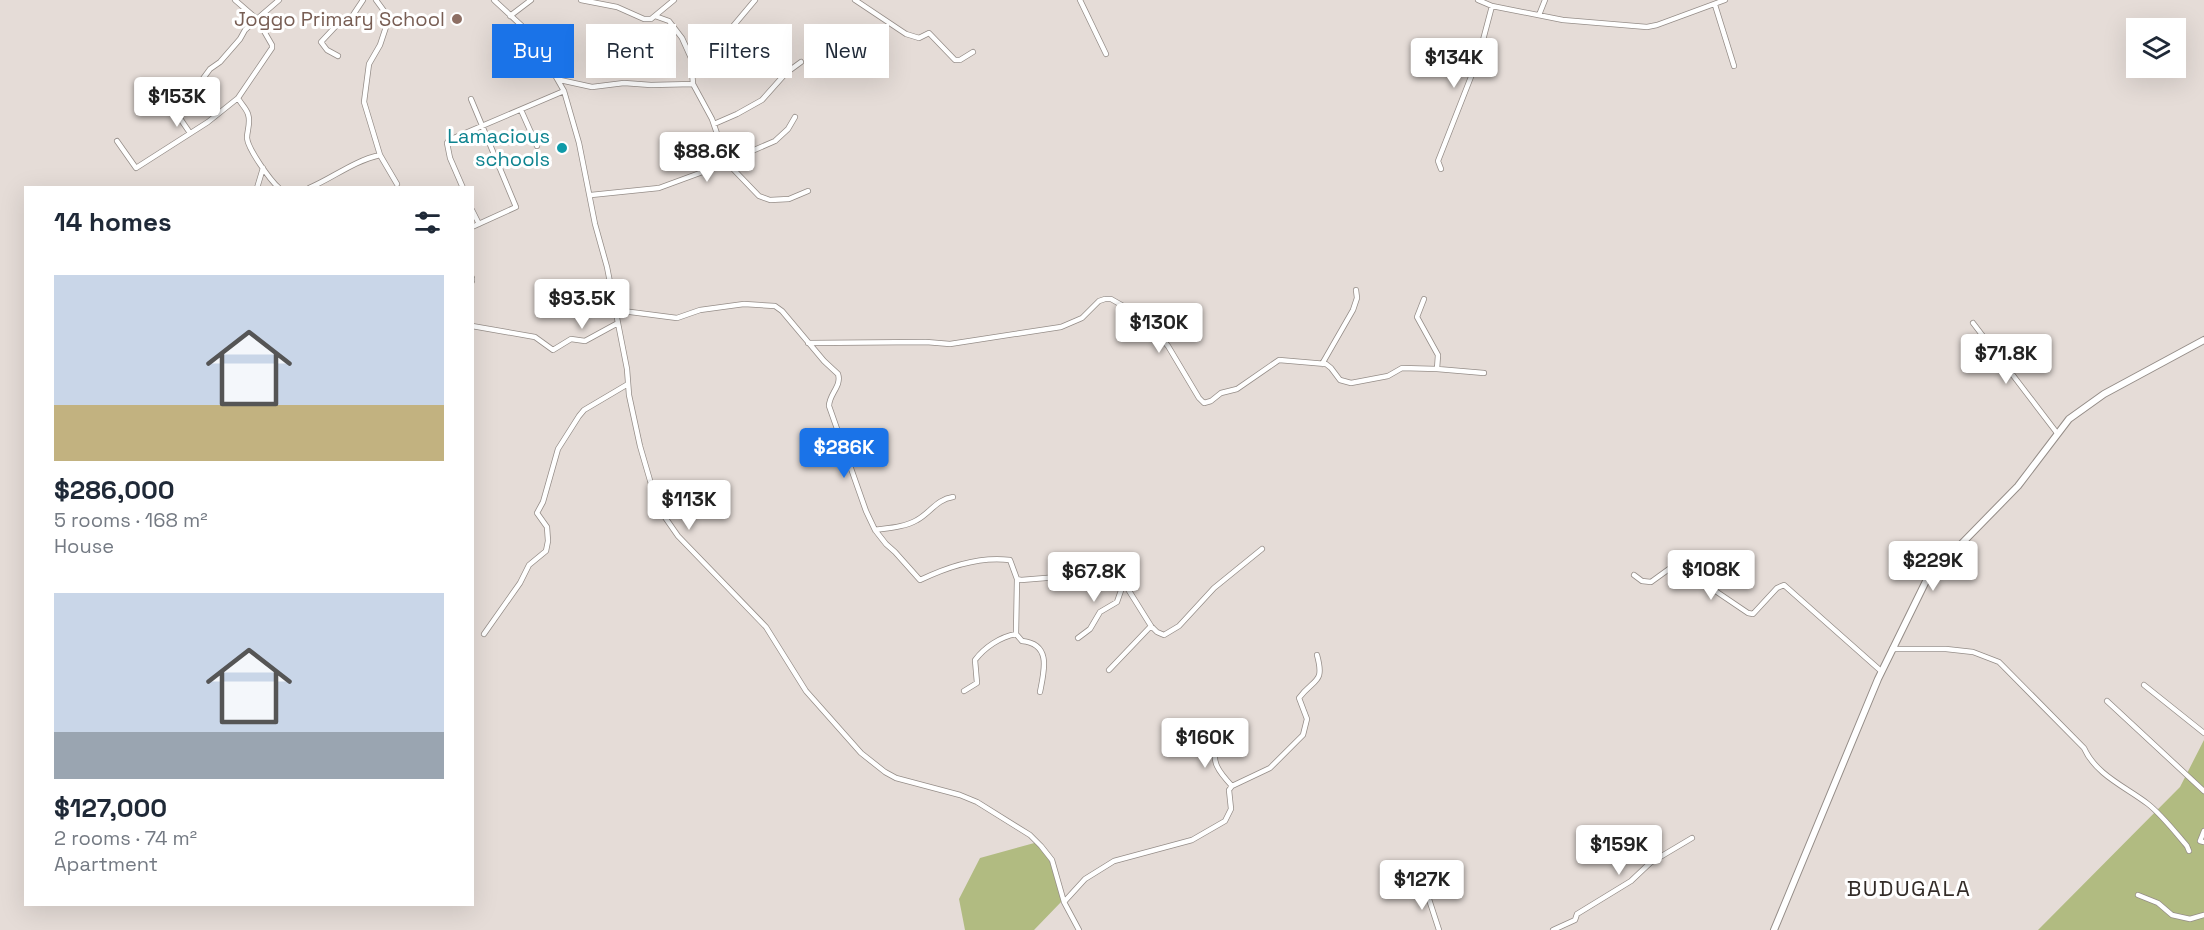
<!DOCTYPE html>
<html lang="en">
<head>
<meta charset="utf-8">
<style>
  :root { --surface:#fff; --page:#f6f6f7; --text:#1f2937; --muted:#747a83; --accent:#1a73e8 }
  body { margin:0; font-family:"Space Grotesk",sans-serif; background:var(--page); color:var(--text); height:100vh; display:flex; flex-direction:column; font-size:22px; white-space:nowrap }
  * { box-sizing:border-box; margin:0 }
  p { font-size:20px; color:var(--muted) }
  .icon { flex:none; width:33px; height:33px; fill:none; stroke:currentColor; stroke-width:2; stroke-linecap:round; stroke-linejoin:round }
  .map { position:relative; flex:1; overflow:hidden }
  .drawer { position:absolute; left:24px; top:186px; width:450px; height:720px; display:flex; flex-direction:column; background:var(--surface); border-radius:0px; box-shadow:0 6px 24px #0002 }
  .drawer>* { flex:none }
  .top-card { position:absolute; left:492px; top:24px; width:570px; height:54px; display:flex; gap:12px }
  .tools { position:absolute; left:2126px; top:18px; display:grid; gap:12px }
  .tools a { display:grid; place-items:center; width:60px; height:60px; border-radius:0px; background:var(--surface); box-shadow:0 6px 24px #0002; font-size:30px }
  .price { position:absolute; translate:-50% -51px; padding:0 14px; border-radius:6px; background:#fff; color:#222; font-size:20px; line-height:39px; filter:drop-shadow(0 2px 3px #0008) }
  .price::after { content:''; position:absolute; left:50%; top:36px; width:18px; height:14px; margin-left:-9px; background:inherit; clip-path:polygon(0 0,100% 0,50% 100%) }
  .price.selected { background:var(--accent); color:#fff }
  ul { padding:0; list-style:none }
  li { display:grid; align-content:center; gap:12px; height:318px; padding:0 30px }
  li span { display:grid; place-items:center; height:186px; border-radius:0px; color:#555 }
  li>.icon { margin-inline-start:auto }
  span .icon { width:108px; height:108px; fill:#fffc; stroke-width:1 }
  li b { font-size:26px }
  h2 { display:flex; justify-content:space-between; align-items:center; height:72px; padding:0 30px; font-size:26px }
  .tag { padding:0 21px; border-radius:0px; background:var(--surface); box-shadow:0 6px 24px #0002; font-size:21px; line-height:54px }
  .tag.selected { background:var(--accent); color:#fff }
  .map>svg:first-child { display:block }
</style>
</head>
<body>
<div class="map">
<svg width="2204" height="930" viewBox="0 0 2204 930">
  <rect width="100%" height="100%" fill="#e5dcd7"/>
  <path fill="#b1bb81" d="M2204 740V930H2038L2180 787Z
    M1038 842 1050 862 1062 901 1034 930H965L959 899 980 858Z"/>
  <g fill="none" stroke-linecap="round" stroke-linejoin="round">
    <g stroke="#958d88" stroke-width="6">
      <path id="minor" d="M376 0 387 15 388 21 380 45 369 64 364 102 380 155 397 184
        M494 0 523 27 540 49 564 91 579 143 595 224 607 267 627 369 629 395 640 446 656 501 662 513 678 536 766 627 806 691 861 753 885 772 896 778 960 795 977 802 1030 835 1041 846 1052 860 1064 902 1079 930
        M581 0 617 7 644 19H651L674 0
        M855 0 906 34 919 38 929 33 955 60H960L973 52
        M1080 0 1106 54
        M1478 0 1492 6 1563 20 1647 27 1657 25 1725 0
        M1715 5 1734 66
        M1539 15 1545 0
        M510 16 531 0
        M655 16 669 21 682 38 691 58 693 84 712 119 724 154 734 170 759 196 770 200 789 199 808 191
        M338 56 327 50 321 42 335 27 353 15 363 0
        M691 58 729 31 755 0
        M560 80 592 87 624 83 651 85 693 84
        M471 99 516 207 472 227
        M521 110 537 146
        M714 124 737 114 762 100 786 73 801 62
        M190 133 177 114 210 69 220 62 240 39 245 30 257 19 235 0
        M117 141 136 168 208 122 238 98
        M1441 169 1438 161 1478 59 1492 6
        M257 188 263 168
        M279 188C270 180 248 149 247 138 247 130 251 123 248 114 246 108 241 104 238 98L272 48V45L257 19 279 0
        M309 188C333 178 353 161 380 155
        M463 188 450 158 447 143 449 140 564 91
        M591 195 659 188 708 170 775 141 788 129 795 117
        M472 210 479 224
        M472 278V281
        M1424 299 1417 317 1438 355 1437 369
        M615 310 677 318 700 310 744 304 775 306 782 311 824 361 838 374C842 386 829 394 829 406L866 511 875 530 886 544 895 552 920 580C947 567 980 556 1010 560L1017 579 1021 580 1058 577 1075 578 1105 570H1116L1151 626 1157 632 1164 635 1179 626 1214 588 1262 549
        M1973 323 2057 433
        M472 326 535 337 553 350 571 339 585 341 618 323
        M808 343 926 342 950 344 1061 327 1082 318 1099 301 1105 299H1111L1141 316 1155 331 1168 346 1199 398 1204 403 1211 401 1221 393 1237 389 1279 360 1326 364 1331 368 1340 380 1351 383 1388 376 1402 368 1437 369 1484 373
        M1322 364 1353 310 1357 298 1356 290
        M875 530C889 528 905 527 917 520 930 513 937 499 953 497
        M1634 575 1642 581 1651 582 1669 569 1680 567 1748 613 1753 614 1777 588 1784 585 1881 671
        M1017 579 1016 634 1022 641C1052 644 1044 671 1040 692
        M484 634 520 583 529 565 546 551 548 541 547 527 537 513 543 502 558 449 579 416 584 410 628 384
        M1078 638 1090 629 1100 612 1117 602 1124 582
        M1892 649H1946L1973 652 1999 662 2084 748C2096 775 2126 787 2148 804 2162 815 2175 832 2187 846L2189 851
        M1109 670 1151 626
        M2144 685 2204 733
        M964 691 977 683 975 660C985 647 1000 637 1016 634
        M2107 701 2204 791
        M1218 743C1209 761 1220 773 1232 786
        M2204 831 2200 841 2204 842
        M1424 884 1439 930
        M2138 895 2158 903 2172 915 2190 919 2204 915
        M1064 902 1085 879 1114 861 1192 840 1225 821 1231 809 1229 790 1232 786 1270 768 1303 735 1307 719 1299 698C1314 678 1325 684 1317 655
        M1553 930 1575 920 1577 914 1631 881 1650 863 1692 838"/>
    </g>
    <g stroke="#958d88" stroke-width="8">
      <path id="tertiary" d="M1774 930 1878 679 1927 579 2018 486 2069 419 2104 394 2204 340"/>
    </g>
    <use href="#minor" stroke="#fff" stroke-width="4.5"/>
    <use href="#tertiary" stroke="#fff" stroke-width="6"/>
  </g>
  <circle fill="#8d6e63" stroke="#fff" stroke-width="2" cx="457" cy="19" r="6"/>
  <circle fill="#0f9aa8" stroke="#fff" stroke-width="2" cx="562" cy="148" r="6"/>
  <g text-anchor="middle" stroke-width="6" stroke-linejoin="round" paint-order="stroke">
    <g font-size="20" fill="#785e54" stroke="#fff" text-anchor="end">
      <text x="445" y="26">Joggo Primary School</text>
    </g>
    <g font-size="20" fill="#0d838f" stroke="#fff" text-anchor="end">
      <text x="550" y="143">Lamacious<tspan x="550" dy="23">schools</tspan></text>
    </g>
    <g font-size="22" letter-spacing="1.5" fill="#332c28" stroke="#fff">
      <text x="1909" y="896">BUDUGALA</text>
    </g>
  </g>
</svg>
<div class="tools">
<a><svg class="icon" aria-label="layers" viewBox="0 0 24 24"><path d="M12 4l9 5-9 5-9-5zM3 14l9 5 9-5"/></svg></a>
</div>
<b class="price" style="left:1454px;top:89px">$134K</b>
<b class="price" style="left:177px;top:128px">$153K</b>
<b class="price" style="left:707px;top:183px">$88.6K</b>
<b class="price" style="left:582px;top:330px">$93.5K</b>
<b class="price" style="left:1159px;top:354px">$130K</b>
<b class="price" style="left:2006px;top:385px">$71.8K</b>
<b class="price selected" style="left:844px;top:479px">$286K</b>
<b class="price" style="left:689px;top:531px">$113K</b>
<b class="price" style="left:1933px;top:592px">$229K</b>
<b class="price" style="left:1711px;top:601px">$108K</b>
<b class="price" style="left:1094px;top:603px">$67.8K</b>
<b class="price" style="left:1205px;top:769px">$160K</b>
<b class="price" style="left:1619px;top:876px">$159K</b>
<b class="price" style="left:1422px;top:911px">$127K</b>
<div class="top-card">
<a class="tag selected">Buy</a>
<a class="tag">Rent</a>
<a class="tag">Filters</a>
<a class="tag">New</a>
</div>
<section class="drawer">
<h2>14 homes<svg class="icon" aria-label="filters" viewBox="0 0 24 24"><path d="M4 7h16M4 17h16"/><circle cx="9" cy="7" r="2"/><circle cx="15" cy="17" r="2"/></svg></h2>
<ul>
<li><span style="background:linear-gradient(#c9d6e8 70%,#c2b280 0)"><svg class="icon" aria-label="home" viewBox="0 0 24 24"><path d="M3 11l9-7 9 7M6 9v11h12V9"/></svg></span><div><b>$286,000</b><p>5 rooms · 168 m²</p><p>House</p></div></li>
<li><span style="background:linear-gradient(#c9d6e8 75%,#9aa5b1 0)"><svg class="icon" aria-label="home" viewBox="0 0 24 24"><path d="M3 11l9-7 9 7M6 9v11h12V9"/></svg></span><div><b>$127,000</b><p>2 rooms · 74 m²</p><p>Apartment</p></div></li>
</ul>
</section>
</div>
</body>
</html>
